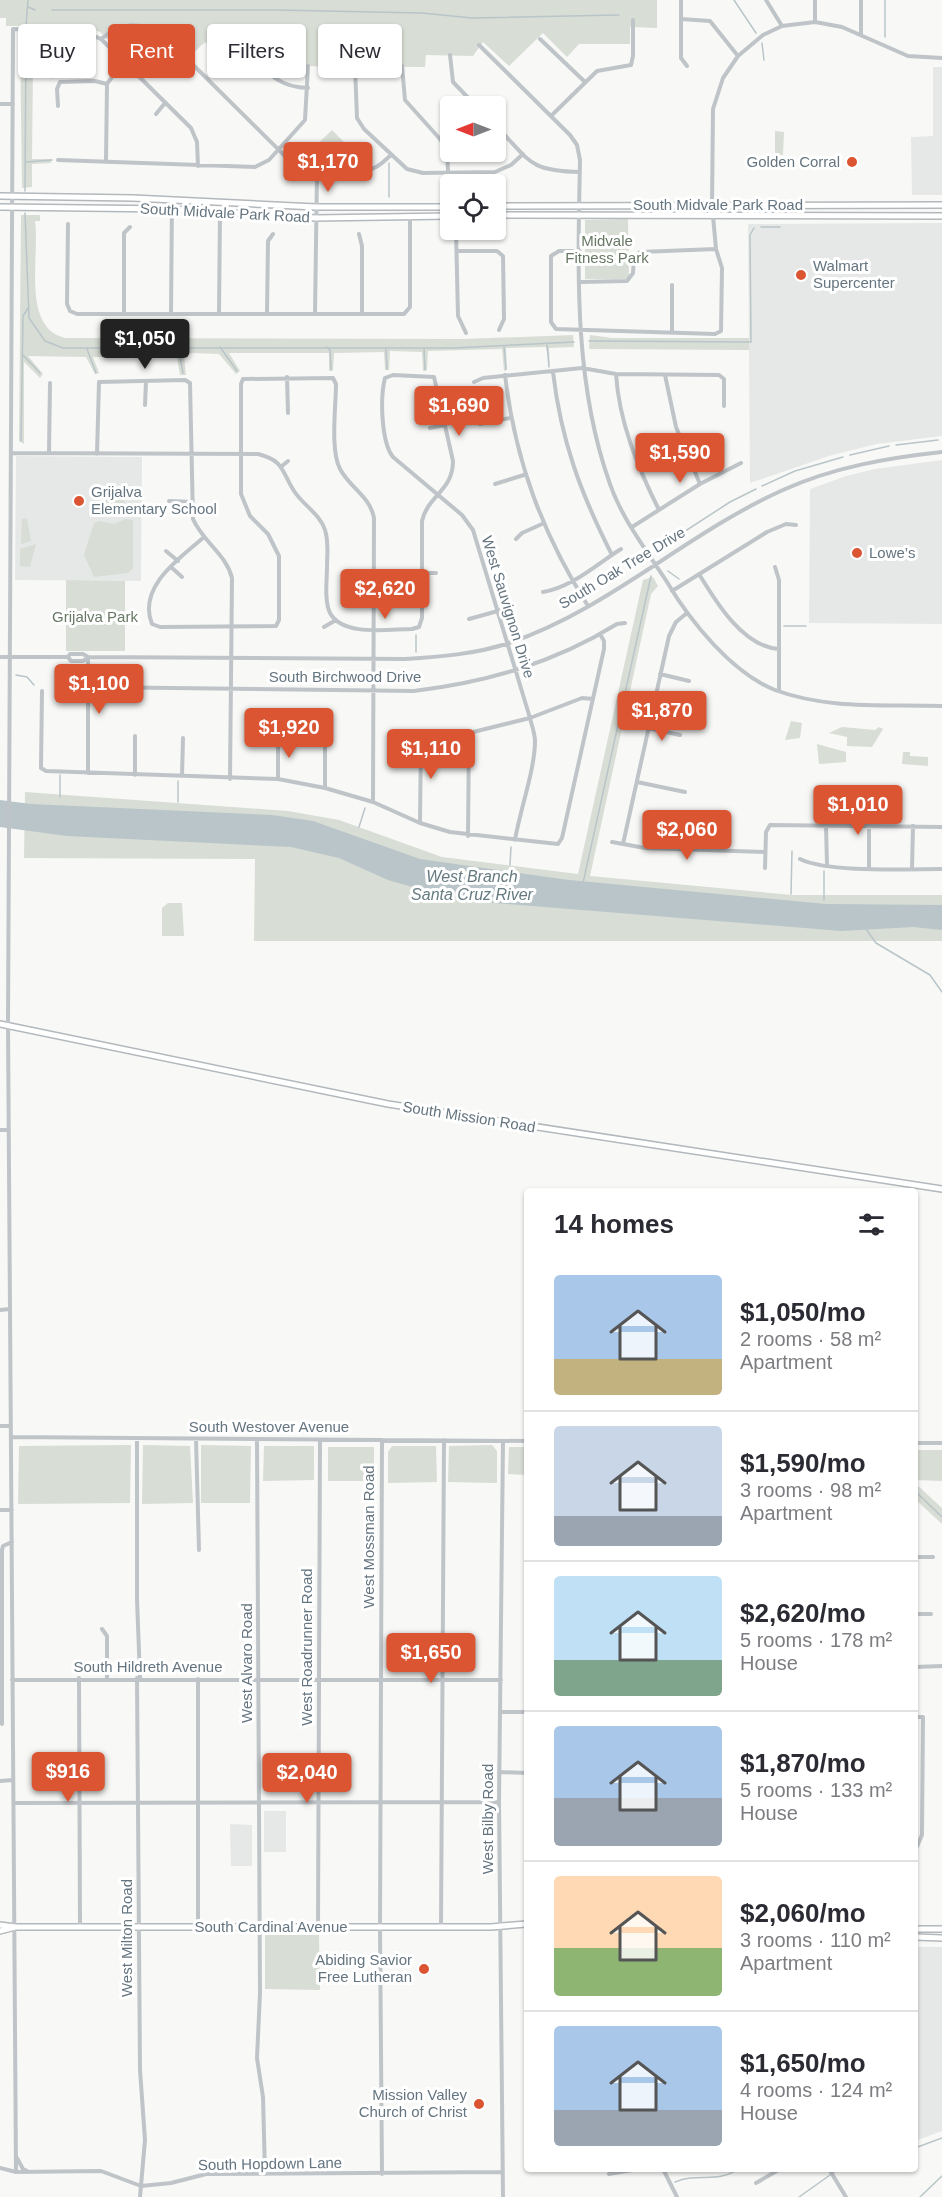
<!DOCTYPE html>
<html lang="en">
<head>
<meta charset="utf-8">
<style>
  :root { --surface:#fff; --page:#f2f2f3; --text:#2b2b33; --muted:#7c7c81; --line:#e1e1e2; --accent:#db5533 }
  body { margin:0; font-family:Helvetica,sans-serif; background:var(--page); color:var(--text); height:100vh; display:flex; flex-direction:column; font-size:22px; white-space:nowrap }
  * { box-sizing:border-box; margin:0 }
  p { font-size:20px; color:var(--muted) }
  .icon { flex:none; width:33px; height:33px; fill:none; stroke:currentColor; stroke-width:2; stroke-linecap:round; stroke-linejoin:round }
  .map { position:relative; flex:1; overflow:hidden }
  .panel { position:absolute; left:524px; top:1188px; width:394px; height:984px; display:flex; flex-direction:column; background:var(--surface); border-radius:6px; box-shadow:0 2px 4px #0004 }
  .panel>* { flex:none }
  .banner { position:absolute; left:18px; top:24px; width:416px; height:54px; display:flex; gap:12px }
  .needle { width:39px; rotate:270deg }
  .buttons { position:absolute; left:440px; top:96px; display:grid; gap:12px }
  .buttons a { display:grid; place-items:center; width:66px; height:66px; border-radius:6px; background:var(--surface); box-shadow:0 2px 4px #0004; font-size:30px }
  .price { position:absolute; translate:-50% -51px; padding:0 14px; border-radius:6px; background:var(--accent); color:#fff; font-size:20px; line-height:39px; filter:drop-shadow(0 2px 3px #0008) }
  .price::after { content:''; position:absolute; left:50%; top:36px; width:18px; height:14px; margin-left:-9px; background:inherit; clip-path:polygon(0 0,100% 0,50% 100%) }
  .price.active { background:#222; color:#fff }
  ul { padding:0; list-style:none }
  li { display:flex; align-items:center; gap:18px; height:150px; padding:0 30px }
  li+li { border-top:2px solid var(--line) }
  li span { display:grid; place-items:center; flex:none; width:168px; height:120px; border-radius:6px; color:#555 }
  li>.icon { margin-inline-start:auto }
  span .icon { width:72px; height:72px; fill:#fffc; stroke-width:1 }
  li b { font-size:26px }
  h2 { display:flex; justify-content:space-between; align-items:center; height:72px; padding:0 30px; font-size:26px }
  .pill { padding:0 21px; border-radius:6px; background:var(--surface); box-shadow:0 2px 4px #0004; font-size:21px; line-height:54px }
  .pill.active { background:var(--accent); color:#fff }
  .map>svg:first-child { display:block }
</style>
</head>
<body>
<div class="map">
<svg width="942" height="2197" viewBox="0 0 942 2197">
  <rect width="100%" height="100%" fill="#f8f8f6"/>
  <path fill="#e6e7e7" d="M933 67H942V195H912L911 137 933 136Z
    M942 223V436L877 444 829 456 750 483 748 224Z
    M16 456 142 457 141 581 15 580Z
    M942 460V624L809 623 810 489 846 476 875 469Z
    M264 1811H286V1852H264Z
    M230 1824 252 1825V1866H231Z
    M915 1947H942V2131L915 2141Z"/>
  <path fill="#d8ddd5" d="M0 0H657V28L630 27V44H579L567 57 543 33 509 66 483 42 473 56 426 55 425 67 286 66 285 51 279 49 265 62 245 43 227 65 205 42 190 56 166 33 146 51 124 30 111 42 100 32 82 25 6 26V18H0Z
    M33 37V58L55 77 52 79 33 63 32 159H51V163L32 164V187L22 188 20 38Z
    M332 130 359 157 360 167H303L299 162Z
    M775 131 784 132 783 155 775 154Z
    M21 215H40V221H35C40 256 21 327 65 338L464 339 573 335 574 347 549 348 550 368 546 347 506 348 507 370 504 371 502 349 428 351 427 370 423 371 422 352 390 351 389 370H385L384 352 334 353 333 371H329V353H229L240 371 236 374 219 354 192 353 184 356 186 375H180L177 357H93L99 373 95 374 86 357 28 356 43 374 40 378 24 362V444L19 441Z
    M628 219 629 279H585V220Z
    M590 335 612 338H749V350L589 349Z
    M122 493 126 507 109 513 104 499Z
    M27 518 31 541 21 544 22 519Z
    M125 519 133 520V568L128 573 94 577 84 555 94 523 100 521 114 524Z
    M36 544 30 567 20 566V549Z
    M653 577 658 586 651 594 590 876 792 895H942V941H254L255 859 24 858 25 792 288 811 339 820 442 857 578 874 643 580Z
    M66 580 125 581V651H66Z
    M791 721 802 723 800 738 785 740Z
    M842 727 875 730 879 727 883 729 872 747 847 746V737L829 733Z
    M817 744 846 752V762L819 764Z
    M903 752H910V756L928 757V766L902 764Z
    M883 791 890 792 895 798 894 807 874 806 876 794Z
    M168 903H182L184 936H162V908Z
    M131 1445 130 1503 18 1504 19 1446Z
    M143 1445 190 1446 193 1503 142 1504Z
    M201 1445 251 1446 250 1503H201Z
    M492 1445 497 1451V1483L448 1482 449 1446Z
    M264 1446H314V1480L263 1481Z
    M392 1446H436L437 1482 388 1483V1452Z
    M328 1447H374V1481H328Z
    M509 1447H526V1475L508 1474Z
    M915 1450H942V1481L915 1480Z
    M915 1483 942 1508V1524L915 1499Z
    M265 1935H319L320 1990 265 1989Z"/>
  <path fill="#b9c5c9" d="M0 800 31 804 272 815 313 821 420 859 569 880 826 904 942 905V930L913 927 841 931 458 900 388 880 339 858 291 847 67 836 0 827Z"/>
  <g fill="none" stroke-linecap="round" stroke-linejoin="round">
    <path stroke="#b9c5c9" stroke-width="1.5" d="M734 0 756 33
      M28 7 35 10
      M52 10H278L422 13 472 18 619 15
      M26 26 28 0
      M885 37V0
      M762 43 764 60
      M26 51 54 77
      M26 162 52 160
      M389 163V197
      M25 191 26 37
      M25 213 29 318 45 341 63 348H454L574 342
      M761 227H780
      M589 341 751 342 750 235 754 228
      M547 344 549 367
      M504 346 506 369
      M178 347 183 373
      M220 347 237 371
      M327 347 330 350 331 369
      M424 348 425 370
      M87 349 96 373
      M386 349 387 369
      M22 354 40 373
      M21 441 23 316 28 308
      M896 445 938 440
      M850 455 889 446
      M762 486 795 471 843 457
      M656 550 730 502 756 489
      M668 571 679 579
      M784 626H806
      M416 635V652
      M16 675 27 677 34 685
      M60 775V797
      M178 802V781
      M359 827 365 808
      M510 865 511 847
      M583 883 651 576
      M791 894 792 851
      M824 900V871
      M866 929 876 943 930 975 942 992
      M915 1491 942 1517
      M915 2148 942 2138
      M834 2172 839 2169
      M675 2182C698 2172 717 2184 738 2169
      M799 2197 830 2175
      M920 2197 942 2176"/>
    <g stroke="#b3b8bc" stroke-width="8">
      <path id="major" d="M0 196 133 198 316 207H450
        M495 206 942 205
        M0 207 171 209 316 218 450 216
        M495 215 942 216
        M0 1024 388 1104 942 1189
        M0 1925 15 1927H491L526 1924
        M915 1929H942
        M0 1931 15 1927
        M915 1937 942 1938"/>
    </g>
    <path stroke="#bfc4c8" stroke-width="4" d="M681 0V58L687 66
      M766 0 782 26
      M815 0V22
      M681 19 710 21 738 56
      M861 34V0
      M101 39C122 22 136 22 160 32L290 161C310 175 353 180 376 167 382 164 386 159 391 155
      M540 39 584 81
      M479 45 570 135 577 145 580 160C578 268 573 381 610 484 622 519 647 551 667 582 690 621 732 673 775 690 829 710 886 704 942 706
      M246 50C267 71 276 87 308 88
      M450 55 453 82 476 106
      M631 65 633 56V20
      M402 66 405 100 440 139 447 151 450 209
      M355 67 357 118 364 129 407 169 423 173 495 172 511 165 523 154
      M0 104H13
      M58 106 57 89 60 82 95 81 107 84
      M156 114 165 103
      M551 116 597 71 631 65
      M495 125C530 160 527 171 580 172
      M58 160 255 167 269 160 305 120 308 66
      M106 161 107 84 123 62
      M68 224 67 304 70 311
      M456 230 458 316 466 333
      M359 234 362 246V313
      M458 251H497L503 256 504 319 499 330
      M580 251H559L551 256V322L556 329 715 334 721 331 722 268 716 249 712 205 713 109 723 78 738 56 763 35 782 26 815 22 842 27 908 56 942 58
      M581 282 627 281 633 273 634 257 640 252 716 249
      M672 285V333
      M70 311 77 314H404L410 307V216
      M124 313V233L130 227
      M219 313 220 213
      M267 313 268 241 273 234
      M171 314 172 200
      M315 314 317 173
      M553 372C561 441 581 494 612 555
      M616 374C619 422 638 468 659 510
      M505 375C515 460 542 533 588 606
      M665 375 676 427 700 484
      M287 377 288 413
      M333 378 336 384C336 406 330 450 340 469 350 488 370 496 374 518L373 802
      M385 378C380 397 381 442 393 457L462 515 473 530 530 718C532 726 535 734 535 741 535 769 520 810 515 840
      M385 378 393 375 434 377
      M243 379 241 384V494L250 516 268 534 279 556V620L276 626
      M243 379 333 378
      M99 382 185 380 190 383
      M474 382 483 378 582 368 616 374 719 375 724 379V406
      M190 383 193 519C203 542 226 554 232 578L230 779
      M145 405 146 381
      M480 424 510 418
      M430 428 445 425
      M12 453 258 454C285 461 281 471 294 491 303 505 320 514 325 530 329 542 327 555 327 567 327 580 324 600 330 613 343 637 389 629 412 629L419 627
      M49 453 50 383
      M97 454 99 382
      M282 466 288 461
      M495 484 524 475
      M169 501 192 502
      M632 527 700 484 741 463
      M203 538C180 558 137 587 152 624L160 627 276 626
      M516 539 522 533 542 524
      M166 551 178 561
      M171 567 182 577
      M775 567 779 580V691
      M422 573H436
      M699 574C716 602 743 647 779 649
      M672 591 767 532 786 524 796 525
      M543 592C571 588 597 564 621 549
      M469 619 512 607
      M324 627 336 620
      M419 627 422 618V521C428 495 453 491 453 461L434 377
      M0 657H68L70 654H83L88 657 83 661H71L68 657
      M660 674 689 681
      M88 687 414 691C487 682 554 663 617 624L625 623
      M648 728 680 735
      M469 733 530 718 582 698 593 699
      M278 738V779
      M41 768 46 771 278 779 325 788 373 802 420 823 450 832 558 844 562 838 604 649V641L600 634
      M41 768 42 691
      M88 773V657L405 659C439 657 476 654 509 643 609 609 687 533 783 490 834 467 887 458 942 452
      M135 775V736
      M182 776 183 738
      M637 782 685 792
      M325 788V739
      M420 823 421 737
      M826 825 827 865
      M869 826V869
      M468 836 469 733
      M612 842 645 848 765 852
      M623 844 669 636 676 622 687 613
      M800 859C828 873 908 869 942 869
      M765 868 766 832 770 825 942 827
      M912 869 913 826
      M0 1130H9
      M0 1310 10 1309
      M0 1426H11
      M11 1437 526 1441
      M137 1439V1599L140 1678
      M196 1439 199 1550
      M257 1440 260 1993 257 2058 263 2097 265 2174
      M382 1440 380 1927 382 2174
      M503 1441 499 1802 503 2197
      M915 1443H942
      M0 1510H12
      M915 1557H933
      M915 1614H931
      M102 1629 107 1636V1678
      M915 1667 942 1666
      M79 1678 80 1927
      M137 1678 140 2070 145 2140 140 2197
      M198 1679V1927
      M12 1680H501
      M501 1712H526
      M915 1717H923L922 1835 915 1851
      M2 1724V1550L3 1546 12 1542
      M499 1772 526 1773
      M0 1781 13 1780
      M14 1803 499 1802
      M318 1927 320 1440
      M441 1927 444 1440
      M17 2158 23 2169 27 2171
      M0 2168 16 2172 101 2171 141 2186 171 2183 206 2174 503 2172
      M663 2169 677 2197
      M829 2169 846 2197
      M16 2172 8 1025 13 29C43 30 73 26 101 39L191 128 197 142 198 166
      M609 2174 638 2169
      M756 2183 780 2169"/>
    <use href="#major" stroke="#fff" stroke-width="5"/>
  </g>
  <g fill="#db5533" stroke="#fff" stroke-width="2">
    <circle cx="852" cy="162" r="6"/>
    <circle cx="801" cy="275" r="6"/>
    <circle cx="79" cy="501" r="6"/>
    <circle cx="857" cy="553" r="6"/>
    <circle cx="424" cy="1969" r="6"/>
    <circle cx="479" cy="2104" r="6"/>
  </g>
  <g text-anchor="middle" stroke-width="6" stroke-linejoin="round" paint-order="stroke">
    <g font-size="15" fill="#657580" stroke="#fff" text-anchor="end">
      <text x="840" y="167">Golden Corral</text>
      <text x="813" y="271" text-anchor="start">Walmart<tspan x="813" dy="17">Supercenter</tspan></text>
      <text x="91" y="497" text-anchor="start">Grijalva<tspan x="91" dy="17">Elementary School</tspan></text>
      <text x="869" y="558" text-anchor="start">Lowe’s</text>
      <text x="412" y="1965">Abiding Savior<tspan x="412" dy="17">Free Lutheran</tspan></text>
      <text x="467" y="2100">Mission Valley<tspan x="467" dy="17">Church of Christ</tspan></text>
    </g>
    <g font-size="15" fill="#657580" stroke="#fff">
      <text x="718" y="210">South Midvale Park Road</text>
      <text transform="translate(225 213) rotate(3)" y="5">South Midvale Park Road</text>
      <text transform="translate(622 568) rotate(-31)" y="5">South Oak Tree Drive</text>
      <text transform="translate(508 607) rotate(73)" y="5">West Sauvignon Drive</text>
      <text x="345" y="682">South Birchwood Drive</text>
      <text transform="translate(469 1117) rotate(9)" y="5">South Mission Road</text>
      <text x="269" y="1432">South Westover Avenue</text>
      <text transform="translate(369 1537) rotate(-90)" y="5">West Mossman Road</text>
      <text transform="translate(307 1647) rotate(-90)" y="5">West Roadrunner Road</text>
      <text transform="translate(247 1663) rotate(-90)" y="5">West Alvaro Road</text>
      <text x="148" y="1672">South Hildreth Avenue</text>
      <text transform="translate(488 1819) rotate(-90)" y="5">West Bilby Road</text>
      <text x="271" y="1932">South Cardinal Avenue</text>
      <text transform="translate(127 1938) rotate(-90)" y="5">West Milton Road</text>
      <text transform="translate(270 2164) rotate(-1)" y="5">South Hopdown Lane</text>
    </g>
    <g font-size="15" fill="#687864" stroke="#fff">
      <text x="607" y="246">Midvale<tspan x="607" dy="17">Fitness Park</tspan></text>
      <text x="95" y="622">Grijalva Park</text>
    </g>
    <g font-size="16" font-style="italic" fill="#657a81" stroke="#fff">
      <text x="472" y="882">West Branch<tspan x="472" dy="18">Santa Cruz River</tspan></text>
    </g>
  </g>
</svg>
<div class="buttons">
<a><svg class="needle" viewBox="-14 -14 28 28"><path d="M0-13l5 13h-10z" fill="#e53935"/><path d="M0 13l5-13h-10z" fill="#7c7c81"/></svg></a>
<a><svg class="icon" aria-label="locate" viewBox="0 0 24 24"><circle cx="12" cy="12" r="6"/><path d="M12 2v4M12 18v4M2 12h4M18 12h4"/></svg></a>
</div>
<b class="price" style="left:328px;top:193px">$1,170</b>
<b class="price active" style="left:145px;top:370px">$1,050</b>
<b class="price" style="left:459px;top:437px">$1,690</b>
<b class="price" style="left:680px;top:484px">$1,590</b>
<b class="price" style="left:385px;top:620px">$2,620</b>
<b class="price" style="left:99px;top:715px">$1,100</b>
<b class="price" style="left:662px;top:742px">$1,870</b>
<b class="price" style="left:289px;top:759px">$1,920</b>
<b class="price" style="left:431px;top:780px">$1,110</b>
<b class="price" style="left:858px;top:836px">$1,010</b>
<b class="price" style="left:687px;top:861px">$2,060</b>
<b class="price" style="left:431px;top:1684px">$1,650</b>
<b class="price" style="left:68px;top:1803px">$916</b>
<b class="price" style="left:307px;top:1804px">$2,040</b>
<div class="banner">
<a class="pill">Buy</a>
<a class="pill active">Rent</a>
<a class="pill">Filters</a>
<a class="pill">New</a>
</div>
<section class="panel">
<h2>14 homes<svg class="icon" aria-label="filters" viewBox="0 0 24 24"><path d="M4 7h16M4 17h16"/><circle cx="9" cy="7" r="2"/><circle cx="15" cy="17" r="2"/></svg></h2>
<ul>
<li><span style="background:linear-gradient(#a9c7e8 70%,#c2b280 0)"><svg class="icon" aria-label="home" viewBox="0 0 24 24"><path d="M3 11l9-7 9 7M6 9v11h12V9"/></svg></span><div><b>$1,050/mo</b><p>2 rooms · 58 m²</p><p>Apartment</p></div></li>
<li><span style="background:linear-gradient(#c9d6e8 75%,#9aa5b1 0)"><svg class="icon" aria-label="home" viewBox="0 0 24 24"><path d="M3 11l9-7 9 7M6 9v11h12V9"/></svg></span><div><b>$1,590/mo</b><p>3 rooms · 98 m²</p><p>Apartment</p></div></li>
<li><span style="background:linear-gradient(#bfe0f5 70%,#7fa58c 0)"><svg class="icon" aria-label="home" viewBox="0 0 24 24"><path d="M3 11l9-7 9 7M6 9v11h12V9"/></svg></span><div><b>$2,620/mo</b><p>5 rooms · 178 m²</p><p>House</p></div></li>
<li><span style="background:linear-gradient(#a9c7e8 60%,#9aa5b1 0)"><svg class="icon" aria-label="home" viewBox="0 0 24 24"><path d="M3 11l9-7 9 7M6 9v11h12V9"/></svg></span><div><b>$1,870/mo</b><p>5 rooms · 133 m²</p><p>House</p></div></li>
<li><span style="background:linear-gradient(#ffd9b3 60%,#8fb573 0)"><svg class="icon" aria-label="home" viewBox="0 0 24 24"><path d="M3 11l9-7 9 7M6 9v11h12V9"/></svg></span><div><b>$2,060/mo</b><p>3 rooms · 110 m²</p><p>Apartment</p></div></li>
<li><span style="background:linear-gradient(#a9c7e8 70%,#9aa5b1 0)"><svg class="icon" aria-label="home" viewBox="0 0 24 24"><path d="M3 11l9-7 9 7M6 9v11h12V9"/></svg></span><div><b>$1,650/mo</b><p>4 rooms · 124 m²</p><p>House</p></div></li>
</ul>
</section>
</div>
</body>
</html>
